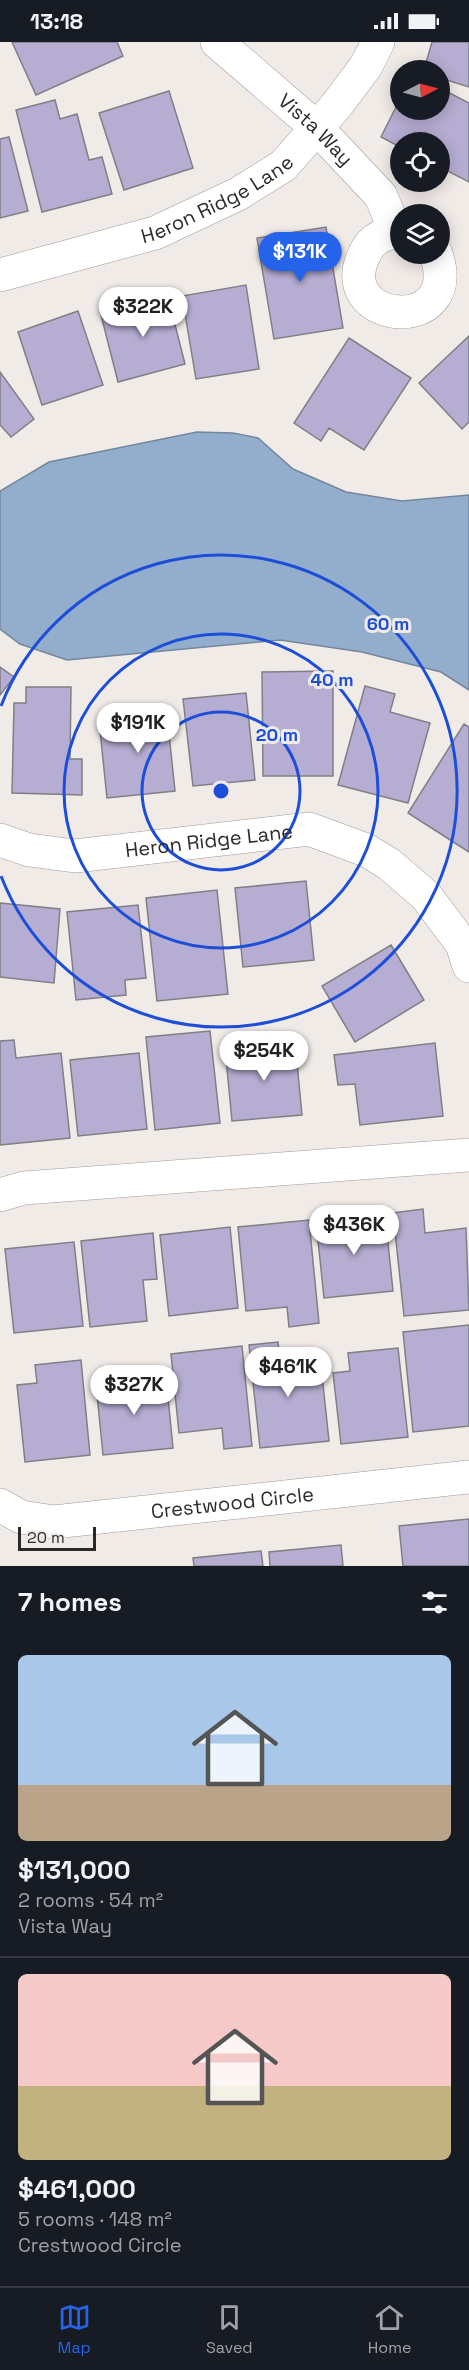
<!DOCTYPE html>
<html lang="en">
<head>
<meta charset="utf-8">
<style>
  :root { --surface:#171b24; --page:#20242c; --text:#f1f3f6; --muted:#9ea1a6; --line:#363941; --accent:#2563eb }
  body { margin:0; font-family:"Space Grotesk",sans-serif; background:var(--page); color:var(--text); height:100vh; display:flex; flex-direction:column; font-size:22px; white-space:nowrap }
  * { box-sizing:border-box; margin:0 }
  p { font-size:20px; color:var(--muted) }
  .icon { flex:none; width:33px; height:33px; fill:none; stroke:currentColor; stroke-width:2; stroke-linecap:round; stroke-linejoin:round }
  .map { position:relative; height:1524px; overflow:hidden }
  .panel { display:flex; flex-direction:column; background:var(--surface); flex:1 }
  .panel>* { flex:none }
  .needle { width:39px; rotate:84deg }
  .controls { position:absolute; left:390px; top:18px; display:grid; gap:12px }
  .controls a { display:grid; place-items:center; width:60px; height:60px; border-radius:50%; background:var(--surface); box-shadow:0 3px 15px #0003; font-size:30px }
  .scale { position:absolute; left:18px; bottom:15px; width:78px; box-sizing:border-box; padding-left:6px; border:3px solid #2c2a29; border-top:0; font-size:16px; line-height:21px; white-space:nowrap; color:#2c2a29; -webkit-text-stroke:4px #f1ebe8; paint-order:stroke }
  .price { position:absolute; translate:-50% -51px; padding:0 14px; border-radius:21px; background:#fff; color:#222; font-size:20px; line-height:39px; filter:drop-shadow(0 2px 3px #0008) }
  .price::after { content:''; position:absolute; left:50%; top:36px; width:18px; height:14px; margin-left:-9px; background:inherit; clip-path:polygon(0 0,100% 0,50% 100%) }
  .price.selected { background:var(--accent); color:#fff }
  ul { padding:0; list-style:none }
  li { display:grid; align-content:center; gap:12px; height:318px; padding:0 18px }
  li+li { border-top:2px solid var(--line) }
  li span { display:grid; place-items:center; height:186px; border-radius:9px; color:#555 }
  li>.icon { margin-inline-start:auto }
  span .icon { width:108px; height:108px; fill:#fffc; stroke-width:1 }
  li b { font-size:26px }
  h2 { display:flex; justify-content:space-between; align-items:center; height:72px; padding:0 18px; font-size:26px }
  .status { display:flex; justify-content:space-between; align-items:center; height:42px; padding:0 30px; background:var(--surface); direction:ltr }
  .status svg { height:16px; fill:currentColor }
  .menu { display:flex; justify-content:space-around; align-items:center; height:84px; border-top:2px solid var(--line); background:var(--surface); font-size:16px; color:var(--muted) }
  .menu a { display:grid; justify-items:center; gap:3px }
  .menu .selected { color:var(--accent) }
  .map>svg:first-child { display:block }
</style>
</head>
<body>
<div class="status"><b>13:18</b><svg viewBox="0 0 49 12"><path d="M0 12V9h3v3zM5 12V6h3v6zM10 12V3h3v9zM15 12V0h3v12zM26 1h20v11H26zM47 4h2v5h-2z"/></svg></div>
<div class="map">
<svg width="469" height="1524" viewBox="0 0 469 1524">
  <rect width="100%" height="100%" fill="#f1ebe8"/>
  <path fill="#93aecd" stroke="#74869c" stroke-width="1.5" d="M197 390 233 391 258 396 293 427 346 450 402 459 469 453V648L441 630 362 610 280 598 67 618 20 602 0 587V449L49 420Z"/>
  <path fill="#b6add3" stroke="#807f84" stroke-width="1.5" d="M12 0H117L123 14 36 53Z
    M432 0H469V45L440 36V28H424Z
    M440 46 469 61V140L440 125V100H400V105L381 95 400 57V68H440Z
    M169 49 193 126 124 148 99 71Z
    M55 58 60 77 77 72 89 118 102 115 112 152 42 170 16 68Z
    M9 95 28 169 0 176V97Z
    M326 185 343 286 274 297 257 196Z
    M246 243 259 327 196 337 182 254Z
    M167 251 185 322 118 340 100 269Z
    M78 269 103 343 42 363 18 290Z
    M469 294V380L462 387 419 341Z
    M349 296 411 336 364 408 329 386 321 399 294 381Z
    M0 330 34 377 11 395 0 383Z
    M0 625 14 635 0 653Z
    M333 629V734H263L262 630Z
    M365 644 395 652 390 670 430 681 408 761 338 743Z
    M26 645H71L70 717H82V753L12 751 14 661H26Z
    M246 651 255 738 193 744 183 657Z
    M166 663 175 749 107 756 100 689 119 687 117 669Z
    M464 682 469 685V810L408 771Z
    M306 839 314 918 243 925 235 846Z
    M217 848 228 952 157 959 146 856Z
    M0 861 60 867 54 941 0 935Z
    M138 863 146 936 125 938 126 953 76 958 67 870Z
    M391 903 424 958 355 1000 322 944Z
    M210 989 220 1081 155 1088 146 995Z
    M14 998 16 1016 61 1011 70 1096 0 1103V999Z
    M295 1000 302 1073 232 1079 225 1006Z
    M435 1001 443 1074 360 1083 355 1042 338 1043 334 1013Z
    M139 1011 147 1087 78 1094 70 1018Z
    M423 1167 425 1191 466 1186 469 1268 404 1274 393 1171Z
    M385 1172 393 1249 324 1256 316 1179Z
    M309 1178 319 1281 289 1285 287 1265 246 1269 238 1185Z
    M230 1185 238 1266 169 1274 160 1193Z
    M153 1191 157 1237 143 1238 147 1279 90 1285 81 1199Z
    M74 1200 83 1284 14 1291 5 1207Z
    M469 1283V1384L413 1390 403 1290Z
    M278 1300 280 1318 320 1314 329 1399 260 1406 249 1303Z
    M242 1304 252 1404 224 1407 222 1386 179 1391 171 1312Z
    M398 1306 408 1395 341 1402 333 1331 350 1329 348 1311Z
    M81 1318 90 1413 25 1420 17 1343 37 1341 35 1323Z
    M166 1335 173 1406 103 1413 96 1342Z
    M469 1477V1524H403L399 1484Z
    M341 1503 343 1524H270L269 1510Z
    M261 1509 263 1524H194L193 1516Z"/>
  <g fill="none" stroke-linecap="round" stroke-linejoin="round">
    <g stroke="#a09a98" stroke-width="34">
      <g id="minor">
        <path id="s1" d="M217 0 318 87 381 154 395 189"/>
        <path d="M400 190C387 189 372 197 366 209 326 282 465 297 436 212"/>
        <path id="s2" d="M0 233 155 191 238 152 283 124 336 64 366 24 378 0"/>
        <path id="s3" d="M0 798 29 808 75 814 309 787 366 808 389 822 426 854 462 902 469 924"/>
        <path d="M0 1153 24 1146 469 1113"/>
        <path id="s4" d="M0 1463 21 1475 54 1480 469 1435"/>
      </g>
    </g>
    <use href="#minor" stroke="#fff" stroke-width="33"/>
  </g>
  <g fill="none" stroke="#1d4ed8" stroke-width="3">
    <circle cx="221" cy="749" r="79"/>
    <circle cx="221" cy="749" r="157"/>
    <path d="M1 664A236 236 0 1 1 1 834"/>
  </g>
  <g text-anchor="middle" stroke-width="6" stroke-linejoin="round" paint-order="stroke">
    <g font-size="20" fill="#2c2a29" stroke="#f1ebe8">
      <text dy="7" stroke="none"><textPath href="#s1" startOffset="132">Vista Way</textPath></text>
      <text dy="7" stroke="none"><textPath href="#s2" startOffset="231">Heron Ridge Lane</textPath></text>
      <text dy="7" stroke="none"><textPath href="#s3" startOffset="212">Heron Ridge Lane</textPath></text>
      <text dy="7" stroke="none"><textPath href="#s4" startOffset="237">Crestwood Circle</textPath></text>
    </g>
  </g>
  <circle cx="221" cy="749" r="9" fill="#1d4ed8" stroke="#f1ebe8" stroke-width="3"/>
  <g font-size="18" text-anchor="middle" font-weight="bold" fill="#1d4ed8" stroke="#f1ebe8" stroke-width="6" stroke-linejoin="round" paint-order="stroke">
    <text x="388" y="588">60 m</text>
    <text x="332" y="644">40 m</text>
    <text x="277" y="699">20 m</text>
  </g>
</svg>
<div class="controls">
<a><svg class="needle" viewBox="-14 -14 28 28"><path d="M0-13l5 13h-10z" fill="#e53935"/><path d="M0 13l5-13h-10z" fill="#9ea1a6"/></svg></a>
<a><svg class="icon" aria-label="locate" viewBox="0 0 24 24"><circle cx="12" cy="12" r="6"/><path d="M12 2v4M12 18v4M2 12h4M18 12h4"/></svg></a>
<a><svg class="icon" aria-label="layers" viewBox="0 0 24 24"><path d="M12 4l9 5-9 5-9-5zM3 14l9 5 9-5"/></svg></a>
</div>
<div class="scale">20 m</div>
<b class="price selected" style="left:300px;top:241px">$131K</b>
<b class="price" style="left:143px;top:296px">$322K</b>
<b class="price" style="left:138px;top:712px">$191K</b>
<b class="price" style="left:264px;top:1040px">$254K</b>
<b class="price" style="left:354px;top:1214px">$436K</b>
<b class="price" style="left:288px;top:1356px">$461K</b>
<b class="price" style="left:134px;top:1374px">$327K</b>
</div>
<section class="panel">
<h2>7 homes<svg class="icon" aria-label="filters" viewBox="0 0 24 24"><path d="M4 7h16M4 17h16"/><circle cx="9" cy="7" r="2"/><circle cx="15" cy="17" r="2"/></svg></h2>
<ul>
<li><span style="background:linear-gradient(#a9c7e8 70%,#b9a48a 0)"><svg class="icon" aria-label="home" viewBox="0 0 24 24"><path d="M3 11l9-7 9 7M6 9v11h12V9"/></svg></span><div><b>$131,000</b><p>2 rooms · 54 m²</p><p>Vista Way</p></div></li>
<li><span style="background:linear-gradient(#f6c9c9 60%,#c2b280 0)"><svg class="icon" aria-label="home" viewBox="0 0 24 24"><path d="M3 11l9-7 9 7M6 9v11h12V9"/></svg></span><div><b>$461,000</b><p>5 rooms · 148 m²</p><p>Crestwood Circle</p></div></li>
</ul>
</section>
<nav class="menu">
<a class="selected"><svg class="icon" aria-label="map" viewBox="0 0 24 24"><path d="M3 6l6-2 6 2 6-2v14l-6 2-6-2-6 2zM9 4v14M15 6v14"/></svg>Map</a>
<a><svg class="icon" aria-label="saved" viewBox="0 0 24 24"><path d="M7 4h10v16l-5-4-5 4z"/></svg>Saved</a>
<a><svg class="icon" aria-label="home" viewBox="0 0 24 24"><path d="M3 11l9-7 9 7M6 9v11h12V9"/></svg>Home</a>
</nav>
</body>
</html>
